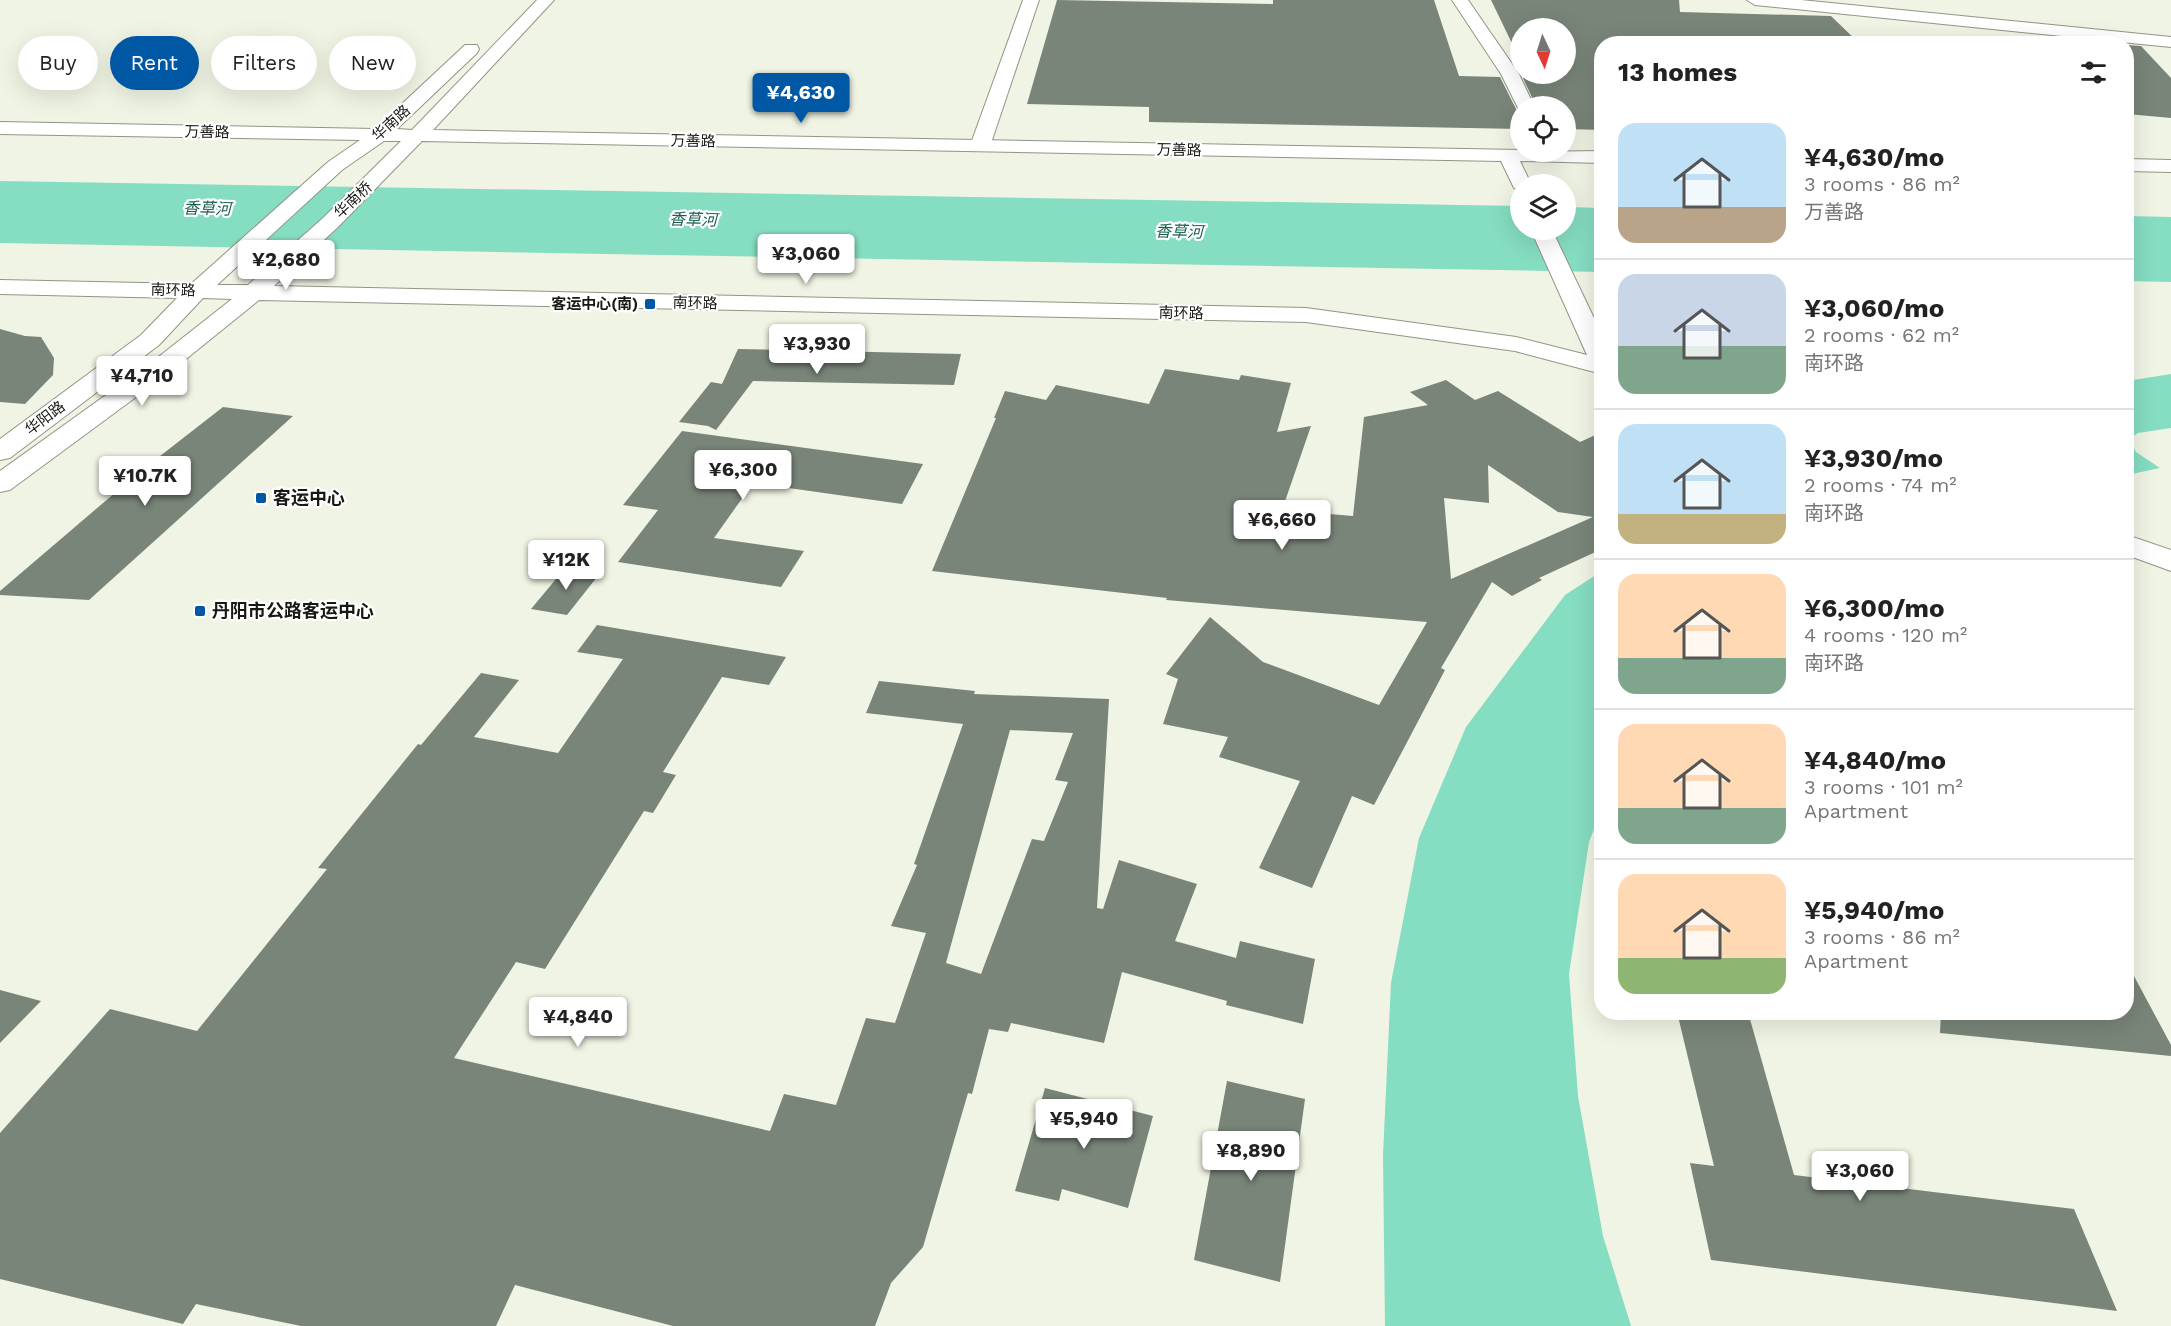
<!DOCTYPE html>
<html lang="en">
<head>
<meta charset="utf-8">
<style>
  :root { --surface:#fff; --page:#f6f6f6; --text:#222; --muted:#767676; --line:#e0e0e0; --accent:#0057a4 }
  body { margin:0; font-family:"Work Sans","Noto Sans SC",sans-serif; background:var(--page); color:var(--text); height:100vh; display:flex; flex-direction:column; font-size:22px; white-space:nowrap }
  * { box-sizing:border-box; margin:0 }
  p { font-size:20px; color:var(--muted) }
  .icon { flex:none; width:33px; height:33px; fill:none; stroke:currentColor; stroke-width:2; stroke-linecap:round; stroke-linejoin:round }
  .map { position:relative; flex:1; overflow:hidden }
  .sheet { position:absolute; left:1594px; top:36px; width:540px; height:984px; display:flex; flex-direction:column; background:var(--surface); border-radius:24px; box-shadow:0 6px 24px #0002 }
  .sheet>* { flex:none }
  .hud { position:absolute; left:18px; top:36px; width:570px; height:54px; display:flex; gap:12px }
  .needle { width:39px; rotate:176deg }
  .fabs { position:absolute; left:1510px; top:18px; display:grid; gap:12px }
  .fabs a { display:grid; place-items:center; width:66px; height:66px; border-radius:50%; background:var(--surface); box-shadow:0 6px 24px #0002; font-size:30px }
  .price { position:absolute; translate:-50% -51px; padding:0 14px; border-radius:6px; background:#fff; color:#222; font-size:20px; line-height:39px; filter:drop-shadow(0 2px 3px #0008) }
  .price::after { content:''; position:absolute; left:50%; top:36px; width:18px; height:14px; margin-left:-9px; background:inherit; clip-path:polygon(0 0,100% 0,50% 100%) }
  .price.active { background:var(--accent); color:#fff }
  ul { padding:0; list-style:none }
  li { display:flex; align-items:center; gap:18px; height:150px; padding:0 24px }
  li+li { border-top:2px solid var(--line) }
  li span { display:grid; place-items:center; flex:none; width:168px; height:120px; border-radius:18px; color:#555 }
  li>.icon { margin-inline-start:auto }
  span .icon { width:72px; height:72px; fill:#fffc; stroke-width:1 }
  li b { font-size:26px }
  h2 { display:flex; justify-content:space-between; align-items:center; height:72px; padding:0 24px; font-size:26px }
  .tag { padding:0 21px; border-radius:27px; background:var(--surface); box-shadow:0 6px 24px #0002; font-size:21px; line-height:54px }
  .tag.active { background:var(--accent); color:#fff }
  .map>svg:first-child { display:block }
</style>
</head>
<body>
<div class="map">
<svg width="2171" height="1326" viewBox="0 0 2171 1326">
  <rect width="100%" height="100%" fill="#f0f4e4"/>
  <path fill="#85ddc2" d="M0 181 1521 206V230H1566V207L1602 208V272L0 243Z
    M2127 216 2171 217V282L2127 281Z
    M2171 374V428L2138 433 2129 439 2136 452 2160 468 2127 475V381Z
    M1602 571V809L1589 842 1569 974 1578 1096 1603 1236 1631 1326H1385L1383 1155 1391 983 1419 838 1466 727 1565 595Z"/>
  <path fill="#798579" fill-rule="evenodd" d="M1057 0 1273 4V0H1434L1459 76 1500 77 1517 111 1521 112V129L1149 122V107L1027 104Z
    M1491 0H1679L1680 12 1831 16 1860 44H1602V130L1566 129V106H1536L1523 78H1528L1526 74H1566V28H1521V62Z
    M2127 45 2141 46 2171 78V118L2127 114Z
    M0 329 25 336 41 337 54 358 53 375 25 404 0 402Z
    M738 349 961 354 954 385 753 381 716 430 708 426 679 422 711 382 722 384Z
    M1165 369 1239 380 1241 375 1291 383 1277 432 1311 426 1282 510 1353 516 1364 417 1428 405 1410 392 1446 380 1475 400 1498 391 1580 442 1602 432V549L1539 578 1542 580 1512 596 1492 582 1441 668 1445 670 1374 805 1352 796 1312 888 1259 868 1300 781 1219 757 1228 737 1163 724 1178 679 1166 674 1210 617 1263 662 1379 705 1427 622 1166 600 1167 598 932 571 996 418H994L1005 391 1046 400 1056 385 1149 404ZM1488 465 1558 512 1593 517 1451 579 1444 498 1489 503Z
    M223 407 293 416 89 600 0 595V591L137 474Z
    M682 431 923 464 902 504 753 483 714 538 804 551 781 587 618 562 658 510 623 505Z
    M566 567 601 572 567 615 531 609Z
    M597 625 786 657 769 685 722 677 663 772 676 775 653 813 644 811 545 969 516 962 454 1058 770 1131 784 1094 836 1105 866 1018 895 1023 926 933 891 926 917 865 914 864 963 724 866 713 879 681 975 691 974 694 1109 699 1097 908 1103 909 1119 860 1197 884 1175 941 1236 958 1240 941 1315 959 1303 1024 1226 1005 1227 1001 1122 972 1104 1043 1011 1023 1008 1032 989 1029 972 1094 968 1093 923 1247 891 1283 875 1326H673L515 1285 496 1326H301L196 1304 183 1324 0 1279V1133L110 1009 197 1031 327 869 318 868 418 744 421 745 481 673 519 680 474 737 558 753 623 659 577 652ZM1010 730 1073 733 1055 780 1068 782 1044 841 1032 839 981 974 946 963Z
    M2127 963 2171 1045V1056L1940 1033 1941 1012H2127Z
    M0 990 41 1001 0 1043Z
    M1677 1012H1748L1794 1175 2074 1209 2117 1311 1711 1260 1690 1163 1714 1166Z
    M1227 1081 1305 1099 1280 1282 1194 1260Z
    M1045 1088 1153 1116 1128 1208 1062 1189 1059 1201 1015 1191Z"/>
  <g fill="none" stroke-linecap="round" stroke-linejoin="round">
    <g stroke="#919585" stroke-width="2">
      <path id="street" d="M1023 0H1039L990 146 987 150H973L970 146Z
        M1452 0H1468L1519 74 1534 106H1521V110H1519L1501 74Z
        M1747 0H1801L2171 37V47L1755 5Z"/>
    </g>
    <g stroke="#919585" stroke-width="2">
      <path id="secondary" d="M537 0H554L433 130 1521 150V152L1602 151V163L1520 161 1531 184H1521V190L1514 188 1501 161 422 141 338 227 274 286 1306 308 1516 337 1587 355 1531 230H1552L1602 335V374L1515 351 1306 322 259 300 170 372 10 490 0 492V471L152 362 232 299 203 298 159 345 10 458 0 460V439L141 335 177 298 0 294V280L191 284 328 162 360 140 0 134V122L375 129 465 45H477L479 49 477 53 397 129 412 130ZM384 141H401L323 218 248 285H217L342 170Z
        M2127 159 2171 160V172L2127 171Z
        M2127 535 2171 550V571L2127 555Z"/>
    </g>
    <use href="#street" fill="#fff" fill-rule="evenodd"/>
    <use href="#secondary" fill="#fff" fill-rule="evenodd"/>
  </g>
  <g fill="#0057a4" stroke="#fff" stroke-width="2">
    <rect x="644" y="298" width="12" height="12" rx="3"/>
    <rect x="255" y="492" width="12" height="12" rx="3"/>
    <rect x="194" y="605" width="12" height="12" rx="3"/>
  </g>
  <g text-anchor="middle" stroke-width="4.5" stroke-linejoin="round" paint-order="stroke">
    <g font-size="15" fill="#171913" stroke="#fff">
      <text transform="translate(391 123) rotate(-42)" y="5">华南路</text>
      <text transform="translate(207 132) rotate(1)" y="5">万善路</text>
      <text transform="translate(693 141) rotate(1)" y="5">万善路</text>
      <text transform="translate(1179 150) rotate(1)" y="5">万善路</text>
      <text transform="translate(353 200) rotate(-43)" y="5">华南桥</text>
      <text transform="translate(173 290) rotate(1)" y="5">南环路</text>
      <text transform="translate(695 303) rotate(1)" y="5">南环路</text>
      <text transform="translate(1181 313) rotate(1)" y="5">南环路</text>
      <text transform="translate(45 418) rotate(-37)" y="5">华阳路</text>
    </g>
    <g font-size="15" font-weight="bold" fill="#171913" stroke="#fff" text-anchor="end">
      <text x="638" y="309">客运中心(南)</text>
    </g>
    <g font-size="16" font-style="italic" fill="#1b614f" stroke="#fff">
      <text transform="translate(207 208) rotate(1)" y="6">香草河</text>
      <text transform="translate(693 219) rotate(1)" y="6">香草河</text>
      <text transform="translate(1179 231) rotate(1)" y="6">香草河</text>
    </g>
    <g font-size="18" font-weight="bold" fill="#171913" stroke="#fff" text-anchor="start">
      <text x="273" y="504">客运中心</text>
      <text x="212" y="617">丹阳市公路客运中心</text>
    </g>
  </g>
</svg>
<div class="fabs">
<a><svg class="needle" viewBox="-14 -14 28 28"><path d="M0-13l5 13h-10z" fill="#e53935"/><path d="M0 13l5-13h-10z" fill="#767676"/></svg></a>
<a><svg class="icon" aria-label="locate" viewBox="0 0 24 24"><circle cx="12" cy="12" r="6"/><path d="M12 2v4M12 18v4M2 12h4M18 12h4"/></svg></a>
<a><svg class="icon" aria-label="layers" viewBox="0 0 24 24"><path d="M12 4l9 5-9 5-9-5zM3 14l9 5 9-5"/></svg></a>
</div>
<b class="price active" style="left:801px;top:124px">¥4,630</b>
<b class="price" style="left:806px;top:285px">¥3,060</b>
<b class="price" style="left:286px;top:291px">¥2,680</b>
<b class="price" style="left:817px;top:375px">¥3,930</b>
<b class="price" style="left:142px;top:407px">¥4,710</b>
<b class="price" style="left:743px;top:501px">¥6,300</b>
<b class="price" style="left:145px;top:507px">¥10.7K</b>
<b class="price" style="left:1282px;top:551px">¥6,660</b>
<b class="price" style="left:566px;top:591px">¥12K</b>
<b class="price" style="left:578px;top:1048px">¥4,840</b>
<b class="price" style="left:1084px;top:1150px">¥5,940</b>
<b class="price" style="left:1251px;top:1182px">¥8,890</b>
<b class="price" style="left:1860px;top:1202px">¥3,060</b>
<div class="hud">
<a class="tag">Buy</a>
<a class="tag active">Rent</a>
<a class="tag">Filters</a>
<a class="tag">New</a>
</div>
<section class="sheet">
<h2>13 homes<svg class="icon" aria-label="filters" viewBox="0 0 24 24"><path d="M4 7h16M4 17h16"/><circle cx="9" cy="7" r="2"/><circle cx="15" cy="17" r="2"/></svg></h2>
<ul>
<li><span style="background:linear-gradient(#bfe0f5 70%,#b9a48a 0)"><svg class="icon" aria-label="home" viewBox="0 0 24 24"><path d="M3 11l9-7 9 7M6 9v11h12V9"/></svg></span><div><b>¥4,630/mo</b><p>3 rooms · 86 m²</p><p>万善路</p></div></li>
<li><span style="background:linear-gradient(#c9d6e8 60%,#7fa58c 0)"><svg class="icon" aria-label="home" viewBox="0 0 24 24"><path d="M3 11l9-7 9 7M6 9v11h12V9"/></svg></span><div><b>¥3,060/mo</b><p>2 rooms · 62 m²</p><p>南环路</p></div></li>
<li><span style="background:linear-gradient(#bfe0f5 75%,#c2b280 0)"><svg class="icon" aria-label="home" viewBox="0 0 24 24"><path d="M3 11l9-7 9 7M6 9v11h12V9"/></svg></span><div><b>¥3,930/mo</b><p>2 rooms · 74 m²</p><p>南环路</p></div></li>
<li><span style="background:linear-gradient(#ffd9b3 70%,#7fa58c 0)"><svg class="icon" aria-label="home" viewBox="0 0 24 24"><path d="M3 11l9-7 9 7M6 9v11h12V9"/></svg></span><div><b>¥6,300/mo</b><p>4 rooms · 120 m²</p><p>南环路</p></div></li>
<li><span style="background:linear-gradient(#ffd9b3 70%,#7fa58c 0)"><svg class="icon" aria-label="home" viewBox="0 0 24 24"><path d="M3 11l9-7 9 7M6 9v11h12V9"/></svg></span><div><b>¥4,840/mo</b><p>3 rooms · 101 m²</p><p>Apartment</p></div></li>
<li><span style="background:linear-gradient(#ffd9b3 70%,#8fb573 0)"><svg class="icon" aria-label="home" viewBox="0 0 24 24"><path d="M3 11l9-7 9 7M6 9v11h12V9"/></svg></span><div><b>¥5,940/mo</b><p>3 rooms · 86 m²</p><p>Apartment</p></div></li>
</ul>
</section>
</div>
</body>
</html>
